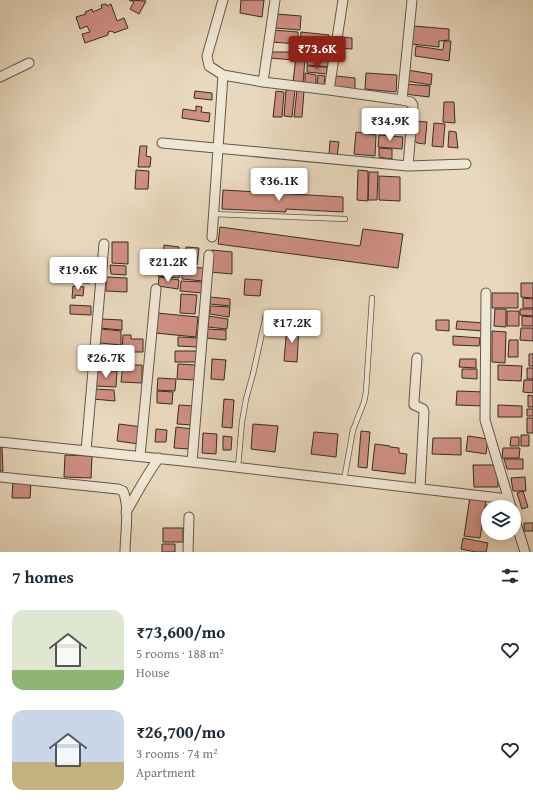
<!DOCTYPE html>
<html lang="en">
<head>
<meta charset="utf-8">
<style>
  :root { --surface:#fff; --page:#f6f6f7; --text:#1f2937; --muted:#747a83; --accent:#8f2418 }
  body { margin:0; font-family:"Gentium Book Plus",serif; background:var(--page); color:var(--text); height:100vh; display:flex; flex-direction:column; font-size:15px; white-space:nowrap }
  * { box-sizing:border-box; margin:0 }
  p { font-size:13px; color:var(--muted) }
  .icon { flex:none; width:22px; height:22px; fill:none; stroke:currentColor; stroke-width:2; stroke-linecap:round; stroke-linejoin:round }
  .map { position:relative; height:552px; overflow:hidden }
  .sheet { display:flex; flex-direction:column; background:var(--surface); flex:1 }
  .sheet>* { flex:none }
  .tools { position:absolute; left:481px; top:500px; display:grid; gap:8px }
  .tools a { display:grid; place-items:center; width:40px; height:40px; border-radius:50%; background:var(--surface); box-shadow:0 2px 10px #0003; font-size:20px }
  .price { position:absolute; translate:-50% -34px; padding:0 9px; border-radius:4px; background:#fff; color:#222; font-size:13px; line-height:26px; filter:drop-shadow(0 1px 2px #0008) }
  .price::after { content:''; position:absolute; left:50%; top:24px; width:12px; height:9px; margin-left:-6px; background:inherit; clip-path:polygon(0 0,100% 0,50% 100%) }
  .price.on { background:var(--accent); color:#fff }
  ul { padding:0; list-style:none }
  li { display:flex; align-items:center; gap:12px; height:100px; padding:0 12px }
  li span { display:grid; place-items:center; flex:none; width:112px; height:80px; border-radius:12px; color:#555 }
  li>.icon { margin-inline-start:auto }
  span .icon { width:48px; height:48px; fill:#fffc; stroke-width:1 }
  li b { font-size:17px }
  h2 { display:flex; justify-content:space-between; align-items:center; height:48px; padding:0 12px; font-size:17px }
  .map>svg:first-child { display:block }
</style>
</head>
<body>
<div class="map">
<svg width="533" height="552" viewBox="0 0 533 552">
  <rect width="100%" height="100%" fill="#e8d8bd"/>
  <filter id="stains"><feTurbulence type="fractalNoise" baseFrequency=".005" numOctaves="4"/><feColorMatrix values="0 0 0 0 .2 0 0 0 0 .09 0 0 0 0 .02 0 0 0 .5 -.17"/></filter>
  <radialGradient id="worn" r=".72"><stop offset=".6" stop-color="#630" stop-opacity="0"/><stop offset="1" stop-color="#630" stop-opacity=".3"/></radialGradient>
  <path fill="#cf8f83" stroke="#352d23" d="M129 0 146 1 139 14 130 9 134 2Z
    M241 0H264L262 17 240 13Z
    M106 4 107 6 111 4 117 21 124 18 128 28 114 33 112 31 108 32V35L85 43 82 34 90 32 87 26 80 29 76 17 86 14 85 12 92 9 93 12 102 8 101 5Z
    M276 14 301 16 300 30 275 28Z
    M413 26 449 29V40L439 41V47L412 44Z
    M272 30 298 32V44L271 42Z
    M301 32 329 35 328 46 300 42Z
    M340 37 352 38V49L339 48Z
    M444 41H451L449 61 415 56 416 46 443 50Z
    M300 44 327 48 326 58 298 55Z
    M270 52H295V60L269 58Z
    M296 57 305 58 303 84 293 82Z
    M307 59 328 61V67L307 65Z
    M307 66 327 67V74L307 72Z
    M407 70 432 74 431 85 406 81Z
    M305 73 316 75V86L305 85Z
    M366 73 397 75 396 92 365 89Z
    M318 75 325 76 324 87 317 86Z
    M336 76 355 78V90L334 88Z
    M406 84 430 86 429 97 405 94Z
    M286 90H295L292 117 284 116Z
    M297 90 304 91 302 117H294Z
    M195 91 212 93V100L194 98Z
    M276 91 284 92 282 117H273Z
    M444 102H454L455 123 443 122Z
    M196 106 202 107 201 112 210 113 209 122 182 118 183 109 196 111Z
    M413 121 427 122 425 144 417 143 412 137Z
    M434 123 445 124 443 147 432 146Z
    M449 131 456 132 458 148 448 147Z
    M356 132 376 135 375 156 354 154Z
    M379 135 403 137 402 149 378 147Z
    M330 141 339 142 337 156 329 155Z
    M140 146H147L146 156 151 157 150 167H138Z
    M379 148 392 149V159L379 157Z
    M136 170 149 171 148 189H135Z
    M358 170 368 171V201L357 200Z
    M369 172H378L377 200H368Z
    M379 176 400 177V201L379 200Z
    M223 190 343 197V212L286 209V212L222 209Z
    M220 227 360 246 363 229 403 234 398 268 218 244Z
    M112 242H128V264L112 263Z
    M164 245 179 247 178 257 163 256Z
    M186 247 199 248 197 265H184Z
    M212 250 232 252V274L210 272Z
    M160 258 181 260 179 278 158 276Z
    M110 265 126 266V275L111 274Z
    M182 267 204 268 203 281 182 279Z
    M74 268H86V274H81V283H74Z
    M87 268H91L90 283H82V276L87 275Z
    M106 277 127 278V292L106 291Z
    M159 277 179 280 178 289 158 286Z
    M245 279 262 280 260 296 244 295Z
    M181 281 203 282 202 293 180 291Z
    M521 283H533V298L521 297Z
    M73 286 84 287 83 296 75 295V298H72Z
    M492 293H518V308H492Z
    M181 294 197 295 195 314 180 313Z
    M210 297 230 299V306L210 304Z
    M523 298 533 299V308H523Z
    M70 305 91 306V315L70 314Z
    M210 306 230 307 229 317 210 314Z
    M495 309H506V327L494 326Z
    M520 309H533V316L520 315Z
    M507 311H519V326H507Z
    M157 313 198 317 196 337 155 333Z
    M209 316 228 319 227 329 208 327Z
    M522 316 533 317V326H522Z
    M101 319 122 320V330L100 328Z
    M436 320H449V331L436 330Z
    M457 321 484 323 483 331 456 329Z
    M287 325 299 326 297 362 284 361Z
    M521 328H533V341L520 340Z
    M101 329 121 331V345L100 343Z
    M207 329 226 330V340L206 338Z
    M492 331 506 332 505 363 492 362Z
    M123 335H131V339H143V352H122Z
    M453 336 480 338 479 346 453 345Z
    M178 337 199 338 198 347 178 346Z
    M509 340H518V357H508Z
    M99 351 120 353V367L97 365Z
    M175 351H197V362H175Z
    M529 354H533V366H529Z
    M212 359 226 360 224 380 211 379Z
    M460 359H476V368L459 367Z
    M178 364 196 365 195 380 177 379Z
    M123 365H142V383L121 382Z
    M498 365 522 366 521 381 498 380Z
    M527 368H533V379H527Z
    M462 369H477V379L462 378Z
    M97 371H117L116 387 95 386Z
    M158 378 176 379 175 391 157 390Z
    M524 380H533V393L523 392Z
    M94 389 114 390 115 401 93 399Z
    M157 391 173 392 172 404 157 403Z
    M457 391 485 392 484 406 456 405Z
    M528 395 533 396V407H528Z
    M224 399 234 400 232 428 222 427Z
    M179 405 195 406 193 425 177 424Z
    M498 405 522 406V417H498Z
    M527 409H533V416H527Z
    M527 418H533V433H527Z
    M119 424 142 427 139 444 117 441Z
    M253 424 278 426 275 452 251 449Z
    M176 427 192 429 191 449 174 448Z
    M156 429 167 430 166 442H155Z
    M361 431 370 432 367 468 358 467Z
    M314 432 338 434 336 457 311 454Z
    M203 433 217 434 216 454 202 453Z
    M521 435H529V446H521Z
    M223 436 232 437 231 450H223Z
    M468 436 488 439 486 454 466 451Z
    M511 437H519V446H510Z
    M433 438H461V455L432 454Z
    M375 444 390 446V447L399 448V453L407 454 405 474 372 470Z
    M0 447H2L3 471H0Z
    M503 448H520L519 458H502Z
    M65 455 92 456 91 478 64 477Z
    M504 459H523V469H507Z
    M473 465H498V487H474Z
    M525 477 526 491H513L511 478Z
    M13 481 31 482 30 498H12Z
    M523 491 528 507 522 509 517 493Z
    M470 497 486 500 480 538 464 536Z
    M486 505 504 507H488V523H484Z
    M524 523H533V531H524Z
    M163 528H183V542H163Z
    M463 538 488 543 486 552H476L461 549Z
    M162 544H175V552H162Z"/>
  <g fill="none" stroke-linecap="round" stroke-linejoin="round">
    <g stroke="#62584a" stroke-width="6">
      <path id="lane" d="M213 214 345 219
        M238 467 242 422 246 399 253 374 266 315
        M344 480 353 430 364 402 366 392 372 298"/>
    </g>
    <g stroke="#62584a" stroke-width="11">
      <path id="street" d="M223 0 207 56 209 66 223 75 263 82
        M275 0 263 82 329 90 343 0
        M0 77 29 63
        M329 90 402 100 412 0
        M402 100 411 102 413 105 408 166
        M162 143 408 166 466 164
        M212 237 223 75
        M486 293 485 420 511 507
        M417 358 414 401V405L423 409 424 412 420 488
        M0 442 192 462 508 499
        M86 451 104 244
        M140 456 156 289
        M192 462 209 255
        M0 477 118 489 123 491C130 506 125 535 125 552
        M126 512C137 494 146 475 159 458
        M514 517 525 552
        M188 552 189 517"/>
    </g>
    <use href="#lane" stroke="#f0e6d4" stroke-width="4.5"/>
    <use href="#street" stroke="#f0e6d4" stroke-width="9"/>
  </g>
  <rect width="100%" height="100%" filter="url(#stains)"/>
  <rect width="100%" height="100%" fill="url(#worn)"/>
</svg>
<div class="tools">
<a><svg class="icon" aria-label="layers" viewBox="0 0 24 24"><path d="M12 4l9 5-9 5-9-5zM3 14l9 5 9-5"/></svg></a>
</div>
<b class="price on" style="left:317px;top:70px">₹73.6K</b>
<b class="price" style="left:390px;top:142px">₹34.9K</b>
<b class="price" style="left:279px;top:202px">₹36.1K</b>
<b class="price" style="left:168px;top:283px">₹21.2K</b>
<b class="price" style="left:78px;top:291px">₹19.6K</b>
<b class="price" style="left:292px;top:344px">₹17.2K</b>
<b class="price" style="left:106px;top:379px">₹26.7K</b>
</div>
<section class="sheet">
<h2>7 homes<svg class="icon" aria-label="filters" viewBox="0 0 24 24"><path d="M4 7h16M4 17h16"/><circle cx="9" cy="7" r="2"/><circle cx="15" cy="17" r="2"/></svg></h2>
<ul>
<li><span style="background:linear-gradient(#dfe7d0 75%,#8fb573 0)"><svg class="icon" aria-label="home" viewBox="0 0 24 24"><path d="M3 11l9-7 9 7M6 9v11h12V9"/></svg></span><div><b>₹73,600/mo</b><p>5 rooms · 188 m²</p><p>House</p></div><svg class="icon" aria-label="heart" viewBox="0 0 24 24"><path d="M12 20l-8-8c-3-5 5-10 8-4 3-6 11-1 8 4z"/></svg></li>
<li><span style="background:linear-gradient(#c9d6e8 65%,#c2b280 0)"><svg class="icon" aria-label="home" viewBox="0 0 24 24"><path d="M3 11l9-7 9 7M6 9v11h12V9"/></svg></span><div><b>₹26,700/mo</b><p>3 rooms · 74 m²</p><p>Apartment</p></div><svg class="icon" aria-label="heart" viewBox="0 0 24 24"><path d="M12 20l-8-8c-3-5 5-10 8-4 3-6 11-1 8 4z"/></svg></li>
</ul>
</section>
</body>
</html>
